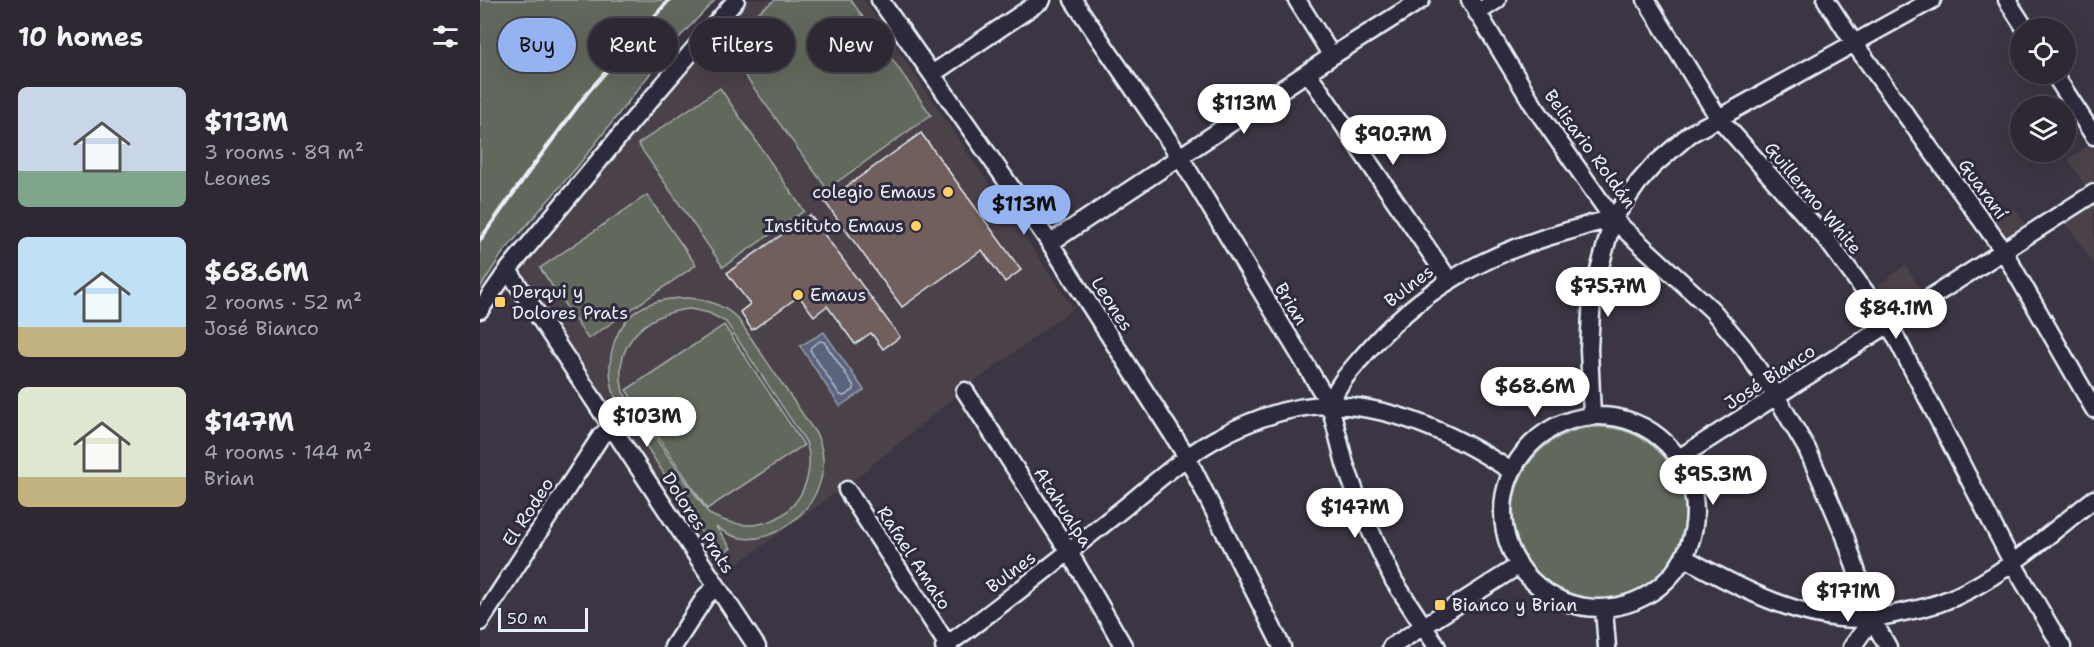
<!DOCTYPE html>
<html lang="en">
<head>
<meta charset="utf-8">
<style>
  :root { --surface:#2d2832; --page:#35303a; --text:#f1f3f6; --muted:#a7a6ac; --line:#48444d; --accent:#95b2f1 }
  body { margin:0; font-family:"Shantell Sans",sans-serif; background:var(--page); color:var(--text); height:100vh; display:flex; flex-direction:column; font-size:22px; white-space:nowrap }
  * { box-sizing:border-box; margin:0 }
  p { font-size:20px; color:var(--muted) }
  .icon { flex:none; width:33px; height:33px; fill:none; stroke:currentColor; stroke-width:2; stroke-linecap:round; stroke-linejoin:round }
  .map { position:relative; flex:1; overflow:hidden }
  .side { display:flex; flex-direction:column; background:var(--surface); width:480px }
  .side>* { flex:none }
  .guide { position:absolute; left:18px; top:18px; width:570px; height:54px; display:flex; gap:12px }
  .buttons { position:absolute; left:1530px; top:18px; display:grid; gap:12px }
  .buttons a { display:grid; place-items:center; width:66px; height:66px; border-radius:50%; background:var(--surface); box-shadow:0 6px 24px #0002,0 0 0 2px var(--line); font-size:30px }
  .scale { position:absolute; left:18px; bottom:15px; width:90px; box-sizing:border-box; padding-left:6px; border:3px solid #e8f1f8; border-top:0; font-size:16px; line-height:21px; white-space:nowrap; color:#e8f1f8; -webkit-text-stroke:4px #2f2a3d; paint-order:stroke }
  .price { position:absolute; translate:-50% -51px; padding:0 14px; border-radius:21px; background:#fff; color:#222; font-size:20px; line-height:39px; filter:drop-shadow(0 2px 3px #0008) }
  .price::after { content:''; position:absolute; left:50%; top:36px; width:18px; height:14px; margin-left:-9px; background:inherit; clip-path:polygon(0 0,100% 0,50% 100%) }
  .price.selected { background:var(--accent); color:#111 }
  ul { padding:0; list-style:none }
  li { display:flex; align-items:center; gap:18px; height:150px; padding:0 18px }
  li span { display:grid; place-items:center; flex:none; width:168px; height:120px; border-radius:9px; color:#555 }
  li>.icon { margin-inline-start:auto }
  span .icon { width:72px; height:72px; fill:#fffc; stroke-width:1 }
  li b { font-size:26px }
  h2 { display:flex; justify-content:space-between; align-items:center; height:72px; padding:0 18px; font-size:26px }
  .pill { padding:0 21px; border-radius:27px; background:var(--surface); box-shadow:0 6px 24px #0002,0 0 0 2px var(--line); font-size:21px; line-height:54px }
  .pill.selected { background:var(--accent); color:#111 }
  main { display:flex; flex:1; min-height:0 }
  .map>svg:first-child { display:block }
</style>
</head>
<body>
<main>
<section class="side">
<h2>10 homes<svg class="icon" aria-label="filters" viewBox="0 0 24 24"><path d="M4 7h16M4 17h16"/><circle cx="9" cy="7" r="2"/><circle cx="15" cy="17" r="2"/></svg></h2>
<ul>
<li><span style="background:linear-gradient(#c9d6e8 70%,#7fa58c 0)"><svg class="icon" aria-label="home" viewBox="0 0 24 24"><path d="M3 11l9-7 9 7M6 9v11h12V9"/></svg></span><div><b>$113M</b><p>3 rooms · 89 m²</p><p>Leones</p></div></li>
<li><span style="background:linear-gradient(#bfe0f5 75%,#c2b280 0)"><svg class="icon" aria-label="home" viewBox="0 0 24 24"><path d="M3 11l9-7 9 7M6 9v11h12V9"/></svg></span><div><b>$68.6M</b><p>2 rooms · 52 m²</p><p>José Bianco</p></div></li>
<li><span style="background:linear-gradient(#dfe7d0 75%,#c2b280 0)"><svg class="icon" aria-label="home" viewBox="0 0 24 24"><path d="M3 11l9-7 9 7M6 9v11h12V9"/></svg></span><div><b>$147M</b><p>4 rooms · 144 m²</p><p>Brian</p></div></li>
</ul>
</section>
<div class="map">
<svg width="1614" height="647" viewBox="0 0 1614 647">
  <rect width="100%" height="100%" fill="#3c3543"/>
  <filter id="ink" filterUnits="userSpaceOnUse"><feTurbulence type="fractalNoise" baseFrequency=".0167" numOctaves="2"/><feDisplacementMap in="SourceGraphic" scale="12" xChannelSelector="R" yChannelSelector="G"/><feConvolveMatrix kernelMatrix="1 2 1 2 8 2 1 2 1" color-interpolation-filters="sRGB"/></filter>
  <g filter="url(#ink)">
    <path fill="#4b424a" d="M261 0H384L593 308 472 399 375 479 236 579 44 282 45 254Z
      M1613 143 1614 182 1606 187 1588 159Z
      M1614 200V264L1584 220Z
      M1534 207 1547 227 1533 236H1523L1519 233 1511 222Z
      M1425 265 1443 292 1418 308H1406L1391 291Z"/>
    <path fill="#62695c" stroke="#a5adaa" stroke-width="1.5" fill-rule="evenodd" d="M0 0H235L195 42 97 167 22 254 0 288Z
      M295 0H371L451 115 347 189 239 40Z
      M240 88 324 211 243 267 158 144Z
      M167 195 216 265 108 339 60 268Z
      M209 298C228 300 245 305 258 319L337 435C352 469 338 503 309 524 296 534 278 541 261 538 252 537 244 532 236 527L251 548 237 557 135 397C123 362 133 317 172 303 183 299 196 298 209 298ZM210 309 229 313 246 322 326 442C338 476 316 519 279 524 263 527 244 522 229 514L143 392C132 344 165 313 210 309Z
      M244 325 324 445 227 509 146 390Z
      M1033 513a86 86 0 1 1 172 0a86 86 0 1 1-172 0Z"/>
    <path fill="#5b647e" stroke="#939caf" stroke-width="1.5" d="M344 332 384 390 360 406 320 346Z"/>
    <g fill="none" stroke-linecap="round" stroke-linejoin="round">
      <path stroke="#b0b9c7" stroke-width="1.5" d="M340 341 344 342 374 386V390L364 396 360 395 330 350 331 347Z"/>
    </g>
    <path fill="#6f5f5c" stroke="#e8f1f8" stroke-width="1.5" d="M441 133 541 270 525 282 502 250 422 307 345 202Z
      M330 215 420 337 403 349 391 333 375 344 347 306 334 316 319 296 272 330 260 312 270 304 247 273Z"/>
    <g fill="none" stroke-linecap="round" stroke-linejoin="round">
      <g stroke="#e8f1f8" stroke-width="21">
        <path id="minor" d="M400 0 570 243 707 457 802 647
          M593 0 700 157 850 405 865 464 885 519 914 581 957 647
          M817 0 852 56
          M990 0 1054 106 1133 219 1232 310 1264 348 1296 396 1327 449 1348 496 1365 536 1392 619 1408 647
          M1166 0 1238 117 1347 240 1409 324 1532 562 1582 647
          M1346 0 1374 43 1523 250 1614 409
          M1527 0 1545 28
          M997 13 1017 0
          M828 73 969 280
          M452 74 562 0
          M1574 74 1614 136
          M570 243 852 56 941 0
          M28 270 277 647
          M0 310 28 270 153 120 256 0
          M485 391 589 552 644 647
          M850 405C856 386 870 371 883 356 939 290 1006 253 1088 231 1103 227 1118 221 1133 219
          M1023 512a96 96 0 1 1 192 0a96 96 0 1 1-192 0Z
          M1112 416 1109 349 1112 296 1133 219 1158 183 1173 166 1210 134 1452 0
          M1199 458 1614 193
          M367 490 469 647
          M1205 558C1259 588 1328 625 1393 618 1403 617 1414 614 1424 612 1446 608 1469 601 1489 590 1534 566 1574 530 1614 499
          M1124 609 1127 647
          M0 622 121 436 132 427
          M193 647 226 596 237 586
          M464 647C524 604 582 557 640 511 670 487 700 459 734 440 768 421 810 405 850 405 915 406 978 436 1031 471
          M911 647 1038 566
          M1372 647 1392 619"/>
      </g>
      <use href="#minor" stroke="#2f2a3d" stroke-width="16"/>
      <path stroke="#e8f1f8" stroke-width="4" d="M0 240 47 174 108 92 189 0"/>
    </g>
  </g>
  <g fill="#ffd166" stroke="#2f2a3d" stroke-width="2">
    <circle cx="468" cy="192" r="6"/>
    <circle cx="436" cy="226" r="6"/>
    <circle cx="318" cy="295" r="6"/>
    <rect x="14" y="296" width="12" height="12" rx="3"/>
    <rect x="954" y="599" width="12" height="12" rx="3"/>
  </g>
  <g text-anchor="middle" stroke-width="6" stroke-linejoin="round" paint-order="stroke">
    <g font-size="18" fill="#e8f1f8" stroke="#2f2a3d">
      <text transform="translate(1110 149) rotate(54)" y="6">Belisario Roldán</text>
      <text transform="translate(1503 189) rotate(54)" y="6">Guaraní</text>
      <text transform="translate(1333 198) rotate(50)" y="6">Guillermo White</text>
      <text transform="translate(929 286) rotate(-38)" y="6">Bulnes</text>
      <text transform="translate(632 304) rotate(57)" y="6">Leones</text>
      <text transform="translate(811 304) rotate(59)" y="6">Brian</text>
      <text transform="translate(1290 377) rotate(-33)" y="6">José Bianco</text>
      <text transform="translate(583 507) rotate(57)" y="6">Atahualpa</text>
      <text transform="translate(48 512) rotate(-57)" y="6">El Rodeo</text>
      <text transform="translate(218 523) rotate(57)" y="6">Dolores Prats</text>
      <text transform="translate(434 558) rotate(57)" y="6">Rafael Amato</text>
      <text transform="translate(531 572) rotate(-37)" y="6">Bulnes</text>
    </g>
    <g font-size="18" fill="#e8f1f8" stroke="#2f2a3d" text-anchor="start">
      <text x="456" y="198" text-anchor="end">colegio Emaus</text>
      <text x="424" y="232" text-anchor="end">Instituto Emaus</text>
      <text x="32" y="298">Derqui y<tspan x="32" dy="21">Dolores Prats</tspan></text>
      <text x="330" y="301">Emaus</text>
      <text x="972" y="611">Bianco y Brian</text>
    </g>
  </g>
</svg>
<div class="buttons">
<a><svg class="icon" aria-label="locate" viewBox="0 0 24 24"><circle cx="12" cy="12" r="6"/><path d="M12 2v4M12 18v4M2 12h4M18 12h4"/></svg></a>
<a><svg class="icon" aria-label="layers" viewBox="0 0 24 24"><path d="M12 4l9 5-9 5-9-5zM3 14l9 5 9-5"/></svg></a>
</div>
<div class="scale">50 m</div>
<b class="price" style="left:764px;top:135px">$113M</b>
<b class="price" style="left:913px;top:166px">$90.7M</b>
<b class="price selected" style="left:544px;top:236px">$113M</b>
<b class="price" style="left:1128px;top:318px">$75.7M</b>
<b class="price" style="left:1416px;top:340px">$84.1M</b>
<b class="price" style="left:1055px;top:418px">$68.6M</b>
<b class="price" style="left:167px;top:448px">$103M</b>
<b class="price" style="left:1233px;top:506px">$95.3M</b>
<b class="price" style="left:875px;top:539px">$147M</b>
<b class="price" style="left:1368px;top:623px">$171M</b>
<div class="guide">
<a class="pill selected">Buy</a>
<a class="pill">Rent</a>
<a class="pill">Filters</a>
<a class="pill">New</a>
</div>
</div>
</main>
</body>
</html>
